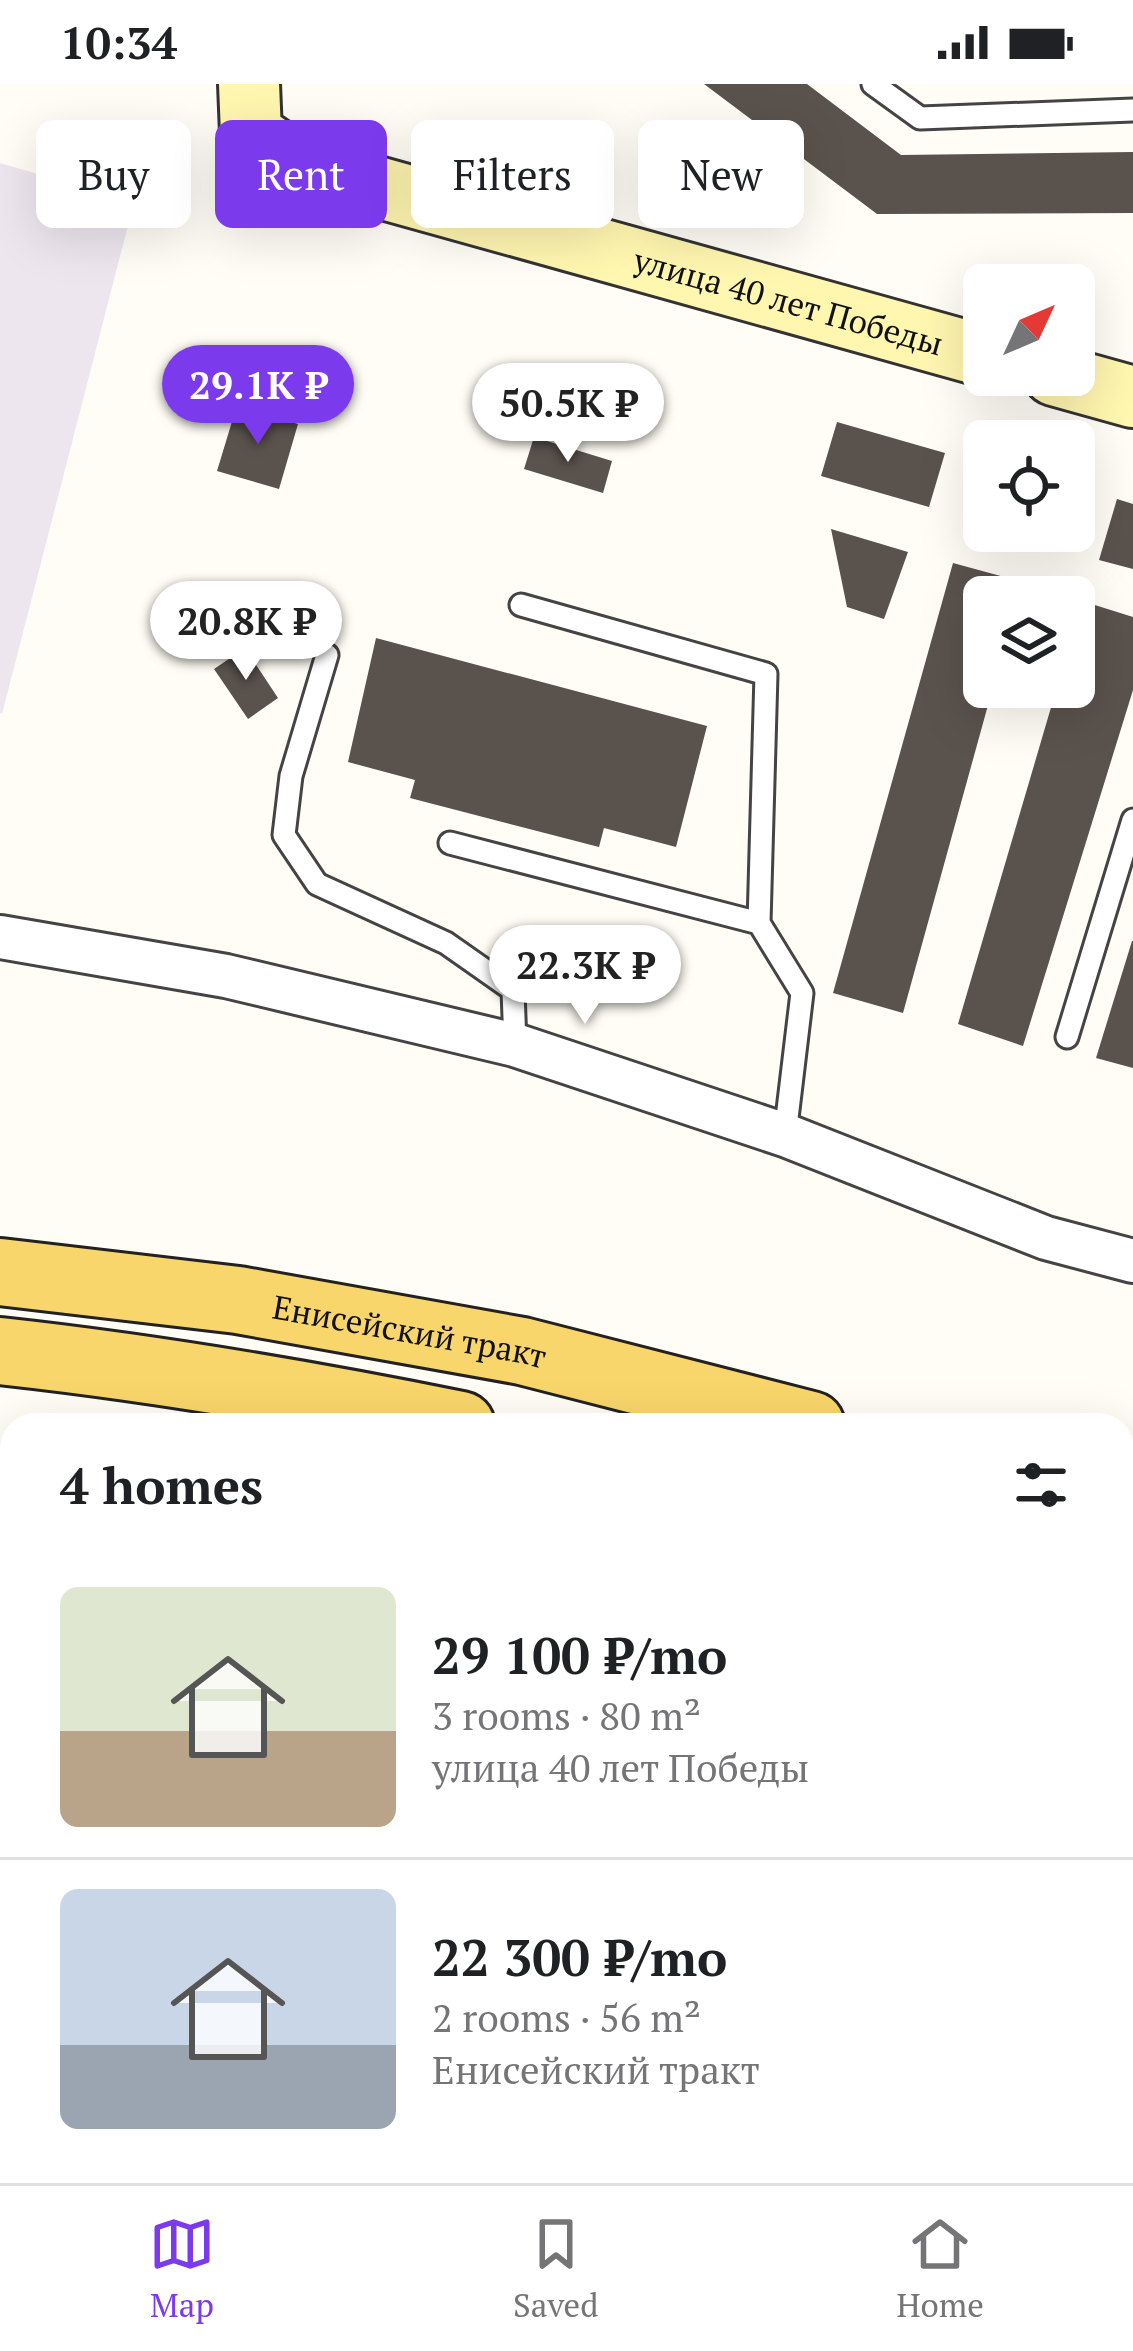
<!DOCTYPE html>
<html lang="en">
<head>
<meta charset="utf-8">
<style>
  :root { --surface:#fff; --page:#f6f6f6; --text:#202124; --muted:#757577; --line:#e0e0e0; --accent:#7c3aed }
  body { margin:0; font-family:"PT Serif",serif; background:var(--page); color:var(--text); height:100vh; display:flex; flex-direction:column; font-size:45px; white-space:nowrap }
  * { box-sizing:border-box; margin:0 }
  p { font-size:39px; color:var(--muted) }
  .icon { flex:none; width:66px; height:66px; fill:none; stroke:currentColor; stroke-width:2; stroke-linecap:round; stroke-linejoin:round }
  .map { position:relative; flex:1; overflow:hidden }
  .sheet { position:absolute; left:0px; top:1329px; width:1134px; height:771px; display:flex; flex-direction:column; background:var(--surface); border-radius:36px 36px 0 0; box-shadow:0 12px 48px #0002 }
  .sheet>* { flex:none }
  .top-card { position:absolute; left:36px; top:36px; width:1062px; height:108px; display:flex; gap:24px }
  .needle { width:78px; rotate:46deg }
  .fabs { position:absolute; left:963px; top:180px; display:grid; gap:24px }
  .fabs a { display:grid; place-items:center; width:132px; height:132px; border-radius:18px; background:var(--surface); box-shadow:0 12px 48px #0002; font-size:60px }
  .price { position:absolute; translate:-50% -102px; padding:0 27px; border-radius:42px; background:#fff; color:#222; font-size:39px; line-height:78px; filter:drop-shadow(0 3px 6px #0008) }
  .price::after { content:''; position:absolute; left:50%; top:72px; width:36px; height:27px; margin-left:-18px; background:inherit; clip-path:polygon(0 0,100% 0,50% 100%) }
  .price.selected { background:var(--accent); color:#fff }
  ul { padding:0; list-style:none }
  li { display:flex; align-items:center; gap:36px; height:300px; padding:0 60px }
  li+li { border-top:3px solid var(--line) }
  li span { display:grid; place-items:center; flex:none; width:336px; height:240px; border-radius:18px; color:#555 }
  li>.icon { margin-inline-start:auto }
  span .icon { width:144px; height:144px; fill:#fffc; stroke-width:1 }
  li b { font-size:51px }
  h2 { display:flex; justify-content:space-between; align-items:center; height:144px; padding:0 60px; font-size:51px }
  .pill { padding:0 42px; border-radius:18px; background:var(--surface); box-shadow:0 12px 48px #0002; font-size:42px; line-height:108px }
  .pill.selected { background:var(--accent); color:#fff }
  .status { display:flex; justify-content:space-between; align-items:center; height:84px; padding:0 60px; background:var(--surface); direction:ltr }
  .status svg { height:33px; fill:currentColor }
  .dock { display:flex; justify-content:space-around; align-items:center; height:168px; border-top:3px solid var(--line); background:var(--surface); font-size:33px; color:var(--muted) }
  .dock a { display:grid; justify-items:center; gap:6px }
  .dock .selected { color:var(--accent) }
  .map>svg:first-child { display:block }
</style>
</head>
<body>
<div class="status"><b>10:34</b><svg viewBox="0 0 49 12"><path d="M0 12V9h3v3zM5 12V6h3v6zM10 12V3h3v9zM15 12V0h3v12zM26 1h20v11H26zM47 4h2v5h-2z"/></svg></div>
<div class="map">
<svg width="1133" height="2099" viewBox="0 0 1133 2099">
  <rect width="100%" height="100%" fill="#fffdf5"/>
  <path fill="#eee6ef" d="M0 79 134 118 2 630 0 629Z"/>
  <path fill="#5a524d" d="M704 0H807L901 71 1133 68V129L877 130Z
    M237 321 298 340 279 405 217 387Z
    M837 338 945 369 929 423 821 392Z
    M534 353 612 377 603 409 524 385Z
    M1117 415 1133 420V485L1099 476Z
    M831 445 908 468 884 535 847 523Z
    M988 447H1052L1047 465Z
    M953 479 1023 498 1018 513H984V603H993L903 929 833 909Z
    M1082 517 1133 533V606L1023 962 958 940 1057 603H1074V544Z
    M376 554 707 642 676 763 604 744 599 763 410 714 415 696 348 678Z
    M245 564 278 614 248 635 214 585Z
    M1132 857H1133V984L1096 974Z"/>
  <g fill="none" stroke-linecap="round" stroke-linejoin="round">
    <g stroke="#444" stroke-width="27">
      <path id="lane" d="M873 0 920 34 1133 26
        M521 521 766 590 759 839 802 909 785 1051
        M327 571 291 692 284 751 317 800 446 859 513 906 515 961
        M450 759 759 839
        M1067 953 1133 736"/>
    </g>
    <g stroke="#444" stroke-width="48">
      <path id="street" d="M0 853 226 892 515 961 785 1051 1046 1154 1133 1177"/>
    </g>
    <g stroke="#333" stroke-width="66">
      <g id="secondary">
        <path id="s1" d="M249 0 251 49 298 81 984 272"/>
        <path d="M1054 291 1133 313"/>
      </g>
    </g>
    <g stroke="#222" stroke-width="72">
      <g id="primary">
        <path id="s2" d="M0 1188 238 1216 522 1267 811 1341"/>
        <path d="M0 1267C155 1284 308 1310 461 1341"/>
        <path d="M1122 1428 1133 1431"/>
        <path d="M1122 1514 1133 1517"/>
      </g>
    </g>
    <use href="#lane" stroke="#fff" stroke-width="21"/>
    <use href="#street" stroke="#fff" stroke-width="42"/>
    <use href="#secondary" stroke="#fff6b0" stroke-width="60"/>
    <use href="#primary" stroke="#f9d66b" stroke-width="66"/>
  </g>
  <g text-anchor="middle" stroke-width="12" stroke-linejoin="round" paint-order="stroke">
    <g font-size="33" fill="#111" stroke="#fff">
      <text dy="12" stroke="none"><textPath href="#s1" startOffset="615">улица 40 лет Победы</textPath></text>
      <text dy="12" stroke="none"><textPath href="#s2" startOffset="414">Енисейский тракт</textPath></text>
    </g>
  </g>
</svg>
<div class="fabs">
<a><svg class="needle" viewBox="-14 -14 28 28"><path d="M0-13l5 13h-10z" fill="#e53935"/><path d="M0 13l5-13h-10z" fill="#757577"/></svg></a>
<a><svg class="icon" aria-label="locate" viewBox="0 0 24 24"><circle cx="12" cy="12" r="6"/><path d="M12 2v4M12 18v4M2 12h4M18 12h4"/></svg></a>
<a><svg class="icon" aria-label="layers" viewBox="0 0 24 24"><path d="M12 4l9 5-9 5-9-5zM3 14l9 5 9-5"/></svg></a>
</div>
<b class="price selected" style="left:258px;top:363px">29.1K ₽</b>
<b class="price" style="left:568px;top:381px">50.5K ₽</b>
<b class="price" style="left:246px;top:599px">20.8K ₽</b>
<b class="price" style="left:585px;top:943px">22.3K ₽</b>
<div class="top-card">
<a class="pill">Buy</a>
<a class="pill selected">Rent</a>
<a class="pill">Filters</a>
<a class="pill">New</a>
</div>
<section class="sheet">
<h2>4 homes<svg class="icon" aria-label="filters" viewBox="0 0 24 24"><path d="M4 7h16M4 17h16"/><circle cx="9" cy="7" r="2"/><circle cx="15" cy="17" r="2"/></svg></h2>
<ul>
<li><span style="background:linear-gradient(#dfe7d0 60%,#b9a48a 0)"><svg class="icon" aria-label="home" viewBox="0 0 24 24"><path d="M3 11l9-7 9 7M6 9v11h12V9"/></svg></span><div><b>29 100 ₽/mo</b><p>3 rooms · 80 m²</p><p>улица 40 лет Победы</p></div></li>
<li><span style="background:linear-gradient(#c9d6e8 65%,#9aa5b1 0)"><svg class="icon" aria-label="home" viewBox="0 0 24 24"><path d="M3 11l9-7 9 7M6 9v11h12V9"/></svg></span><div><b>22 300 ₽/mo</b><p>2 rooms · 56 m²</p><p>Енисейский тракт</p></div></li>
</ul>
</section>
</div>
<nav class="dock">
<a class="selected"><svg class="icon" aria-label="map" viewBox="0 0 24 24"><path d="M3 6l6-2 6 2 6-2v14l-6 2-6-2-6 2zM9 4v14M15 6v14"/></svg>Map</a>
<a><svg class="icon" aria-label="saved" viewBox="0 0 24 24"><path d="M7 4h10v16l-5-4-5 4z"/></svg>Saved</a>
<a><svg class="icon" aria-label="home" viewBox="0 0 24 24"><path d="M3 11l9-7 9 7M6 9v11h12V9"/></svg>Home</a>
</nav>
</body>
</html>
